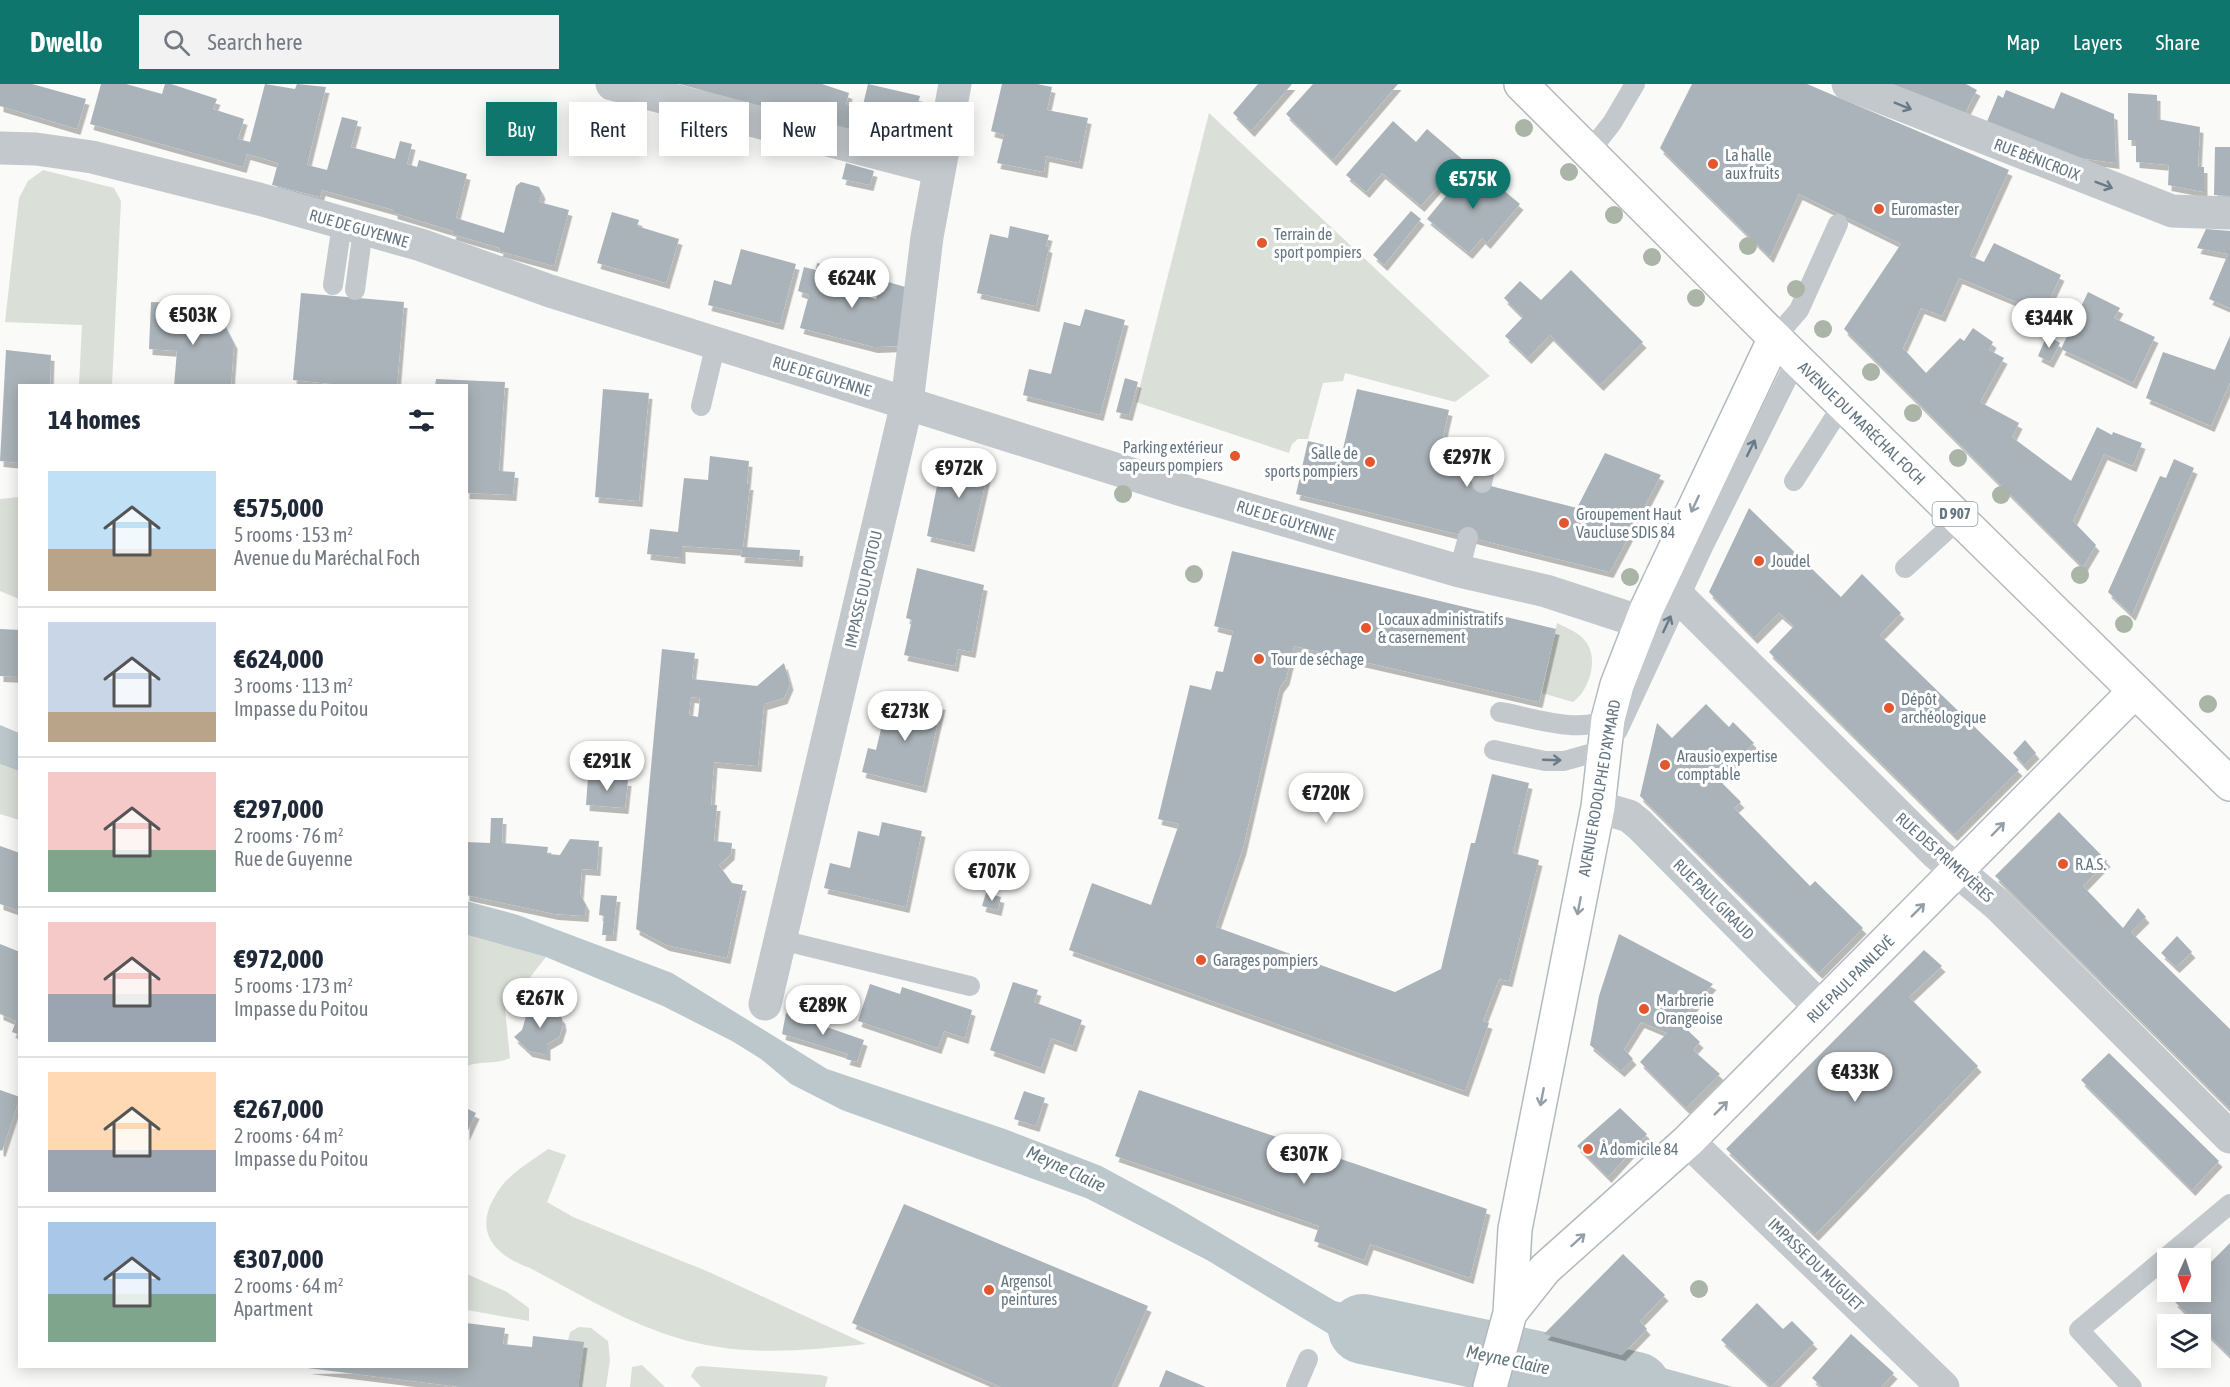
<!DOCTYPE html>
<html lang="en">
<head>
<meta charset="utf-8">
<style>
  :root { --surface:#fff; --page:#f2f2f3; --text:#1f2937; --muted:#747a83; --line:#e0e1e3; --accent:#0f766e }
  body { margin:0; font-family:"Asap Condensed",sans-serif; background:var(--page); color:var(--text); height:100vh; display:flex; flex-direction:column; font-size:22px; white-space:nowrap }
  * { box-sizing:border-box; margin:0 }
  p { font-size:20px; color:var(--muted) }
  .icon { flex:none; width:33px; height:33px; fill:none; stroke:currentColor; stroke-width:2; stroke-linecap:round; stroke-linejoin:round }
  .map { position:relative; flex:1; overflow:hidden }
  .side { position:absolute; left:18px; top:300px; width:450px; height:984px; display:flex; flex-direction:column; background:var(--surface); border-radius:0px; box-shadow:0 3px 15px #0003 }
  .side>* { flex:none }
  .banner { position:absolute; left:486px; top:18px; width:570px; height:54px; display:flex; gap:12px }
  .needle { width:39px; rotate:183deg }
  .tools { position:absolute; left:2157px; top:1164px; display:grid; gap:12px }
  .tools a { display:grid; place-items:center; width:54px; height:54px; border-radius:0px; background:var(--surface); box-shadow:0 3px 15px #0003; font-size:30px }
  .price { position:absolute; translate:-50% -51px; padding:0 14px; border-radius:21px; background:#fff; color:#222; font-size:20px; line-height:39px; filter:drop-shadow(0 2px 3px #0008) }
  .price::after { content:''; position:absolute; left:50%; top:36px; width:18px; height:14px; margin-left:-9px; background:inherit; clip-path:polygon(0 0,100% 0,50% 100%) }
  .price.current { background:var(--accent); color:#fff }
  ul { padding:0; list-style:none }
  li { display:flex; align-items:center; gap:18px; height:150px; padding:0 30px }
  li+li { border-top:2px solid var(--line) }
  li span { display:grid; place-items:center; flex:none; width:168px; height:120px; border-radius:0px; color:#555 }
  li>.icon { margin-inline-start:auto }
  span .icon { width:72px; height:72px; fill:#fffc; stroke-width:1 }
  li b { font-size:26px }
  h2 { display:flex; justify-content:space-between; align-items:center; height:72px; padding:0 30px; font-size:26px }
  .chip { padding:0 21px; border-radius:0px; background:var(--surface); box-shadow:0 3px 15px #0003; font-size:21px; line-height:54px }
  .chip.current { background:var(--accent); color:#fff }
  header { display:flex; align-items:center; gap:36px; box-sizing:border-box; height:84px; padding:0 30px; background:var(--accent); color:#fff }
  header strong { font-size:28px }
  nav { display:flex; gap:33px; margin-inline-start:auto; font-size:21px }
  .search { width:420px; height:54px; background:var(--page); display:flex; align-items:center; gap:15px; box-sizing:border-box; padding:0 21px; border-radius:0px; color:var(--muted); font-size:22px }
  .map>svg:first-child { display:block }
</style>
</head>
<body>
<header>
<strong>Dwello</strong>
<div class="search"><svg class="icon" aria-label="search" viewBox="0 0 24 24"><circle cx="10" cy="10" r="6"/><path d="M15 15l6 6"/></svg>Search here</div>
<nav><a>Map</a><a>Layers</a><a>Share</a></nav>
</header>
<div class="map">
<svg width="2230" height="1303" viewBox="0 0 2230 1303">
  <defs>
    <filter id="shadow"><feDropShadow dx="3.5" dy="6" stdDeviation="0" flood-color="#0004"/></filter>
  </defs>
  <rect width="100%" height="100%" fill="#fafaf8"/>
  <path fill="#dadfd7" d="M1209 29 1490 292 1455 318 1345 289 1343 297 1323 299 1308 355H1298L1292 360 1289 369 1136 318Z
    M43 86 114 104 121 117 112 301H79L82 241 5 238 19 114 28 97Z
    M19 413V515L0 507V415Z
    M1557 539C1569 545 1581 549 1588 561 1598 578 1588 608 1573 618L1542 609Z
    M0 680 19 687V736L0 730Z
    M466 851 546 873 505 925 510 974C497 981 482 976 467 982Z
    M548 1065 566 1071 547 1118 573 1133 709 1188 866 1260C810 1266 752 1272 697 1259 638 1246 583 1212 530 1184 488 1169 472 1142 501 1103 512 1088 533 1076 548 1065Z
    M467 1190 507 1208 529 1224V1237L467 1226Z
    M579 1243 591 1244 608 1257 610 1276 606 1303H578L568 1257 570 1248Z
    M642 1281 665 1303H630L632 1283Z
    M701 1282 821 1291 828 1293 825 1303H701L691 1292 696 1283Z"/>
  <path fill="#bbc7cb" d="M0 641 19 649V687L0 680Z
    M466 817 518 831 672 889 827 985 1005 1045 1101 1082 1173 1121 1335 1217 1460 1250 1454 1284 1391 1271 1329 1250 1207 1176 1086 1114 842 1026 791 1000 761 975 732 957 663 922 546 873 467 851Z
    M1547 1252 1733 1303H1571L1536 1296Z"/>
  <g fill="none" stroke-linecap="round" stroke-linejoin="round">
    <path stroke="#bbc7cb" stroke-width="70" d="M1363 1245 1636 1303"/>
  </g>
  <path fill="#aab3b9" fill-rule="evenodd" filter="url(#shadow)" d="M0 0H32L86 15 77 45 0 22Z
    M101 0H126L162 10 165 0H171L217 15 213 25 244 35 238 55 250 58 265 0 295 5 297 0 326 3 307 81 327 86 342 33 358 37 351 63 395 75 400 57 412 60 407 80 417 83 419 76 467 90 456 134 504 149 516 102 521 98 539 103 542 109 539 118 569 126 554 182 499 167 500 164 452 150 453 147 394 129V126L322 106 320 113 272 101 278 79 247 70 243 83 90 40Z
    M679 0H822L849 9 846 20 862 25 868 0 920 12 906 62Z
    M1002 0H1037L1052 3 1047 26 1088 34 1079 79 1046 72 1044 88 997 79 1004 51 991 47Z
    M1258 0H1292L1251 47 1233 29Z
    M1313 0H1398L1333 76 1286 30Z
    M1692 0H1807L2009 86 1970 172 1984 178 1994 159 2061 191 2043 229 1959 194 1942 232 1921 224 1903 264 1926 289 1960 254 1964 257 1973 244 1993 258 1989 266 2004 274 1980 318 2019 339 2012 353 2071 397 2097 343 2112 351 2113 348 2142 359 2133 382 2104 370 2073 437 2096 461 2083 483 1844 245 1901 160 1799 110 1770 173 1660 64Z
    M1891 0H1966L1977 6 1964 31Z
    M2006 6 2054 25 2061 8 2114 30 2116 79 2071 73 1986 40 1998 11 2003 14Z
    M2128 9 2157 11V35L2200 43 2198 83H2204V108L2168 101 2169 81 2136 78V56H2128Z
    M1393 37 1416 58 1427 45 1462 75 1421 122 1382 89 1366 108 1346 91Z
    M2215 63H2230V112L2214 111Z
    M846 79 874 87 870 101 842 95Z
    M1472 80 1520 120 1487 159 1482 154 1469 169 1427 135Z
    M1411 127 1421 135 1384 181 1373 171Z
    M612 128 639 136 637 142 679 155 666 199 597 179Z
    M1010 142 1049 151 1046 162 1049 163 1036 222 977 209 990 150 1008 154Z
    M2206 145 2230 147V224L2209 215 2228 170 2197 164Z
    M741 165 796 180 780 240 708 221 714 196 731 201Z
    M817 179 849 187 844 207 876 215 881 196 909 204 900 262 874 263 800 244 809 211 798 207 804 183 816 186Z
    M1571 186 1643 258 1600 301 1550 251 1528 274 1505 252 1523 233 1504 214 1520 197 1541 216Z
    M2088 208 2120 224 2114 234 2155 253 2133 299 2061 265Z
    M301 209 404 218 397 302H352L293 296Z
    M151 218 182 219 181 234 222 236 234 259 231 302H174L177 267 149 265Z
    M1085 225 1125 236 1100 331 1023 311 1029 285 1051 290 1064 238 1080 242Z
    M2047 251 2060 259 2050 278 2038 272Z
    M2230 252V298L2211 342 2146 314 2163 268 2215 286Z
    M6 266 51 271 50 302H20V379L0 377Z
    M1125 294 1138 298 1129 331 1116 328Z
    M436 295 505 298 499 387 515 388 513 411 466 409V302H435Z
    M603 305 649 309 639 417 595 413Z
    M1357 305 1449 326 1437 380 1470 388 1467 396 1577 424 1605 369 1661 391 1610 488 1296 410 1308 357 1343 365Z
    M958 367 991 374 971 462 927 452 941 382 954 385Z
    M710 372 749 377 747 400H750L743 463 800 466 799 477 741 473 742 466 682 462V474L647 470 650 445 678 448 684 394 708 396Z
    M2174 375 2194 384 2132 531 2108 508 2160 392 2166 394Z
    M1749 424 1841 513 1862 490 1901 529 1880 551 2019 686 1954 751 1769 568 1794 542 1779 529 1754 554 1709 508Z
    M1232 467 1556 545 1539 618 1294 562 1286 595 1280 603 1243 764 1216 843 1395 908 1441 885 1471 759H1475L1492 690 1529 699 1513 769 1539 776 1509 897 1499 895 1483 937 1489 939 1465 1007 1069 866 1092 799 1151 821 1179 740 1158 735 1190 601 1211 606 1216 587 1223 588 1233 547 1214 542Z
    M917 484 984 501 972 568 958 565 955 582 904 571 912 536 906 534Z
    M0 545 20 546V593L0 592Z
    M662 565 695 569 692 595 757 602 784 579 790 600 784 614 764 620 758 682 714 678 711 721H717L714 757 732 759 731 770 719 781 732 799 743 801 727 874 666 861 636 845ZM691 613 700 614 698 633 689 631Z
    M905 611 942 620 923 703 862 688 868 664 876 666 887 620 902 623Z
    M1706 620 1729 643 1733 638 1754 659 1718 695 1741 718 1734 724 1810 802 1815 797 1863 844 1819 889 1640 712 1657 639 1672 654Z
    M2025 656 2036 669 2024 681 2013 669Z
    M588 693 628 696 625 724 586 721Z
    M2059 728 2107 777 2083 802 2123 844 2138 824 2146 833 2131 848 2230 945V1025L1995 792Z
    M491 734H503L502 759 548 763 547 770 560 771 570 755 599 757 597 786 582 785 580 810 586 821 585 832 555 830 466 811V758L490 759Z
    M882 738 922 747 906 823 824 804 830 779 850 784 858 747 879 752Z
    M0 762 20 769V827L0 820Z
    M986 809 1001 813 998 826 982 822Z
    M601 811 617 812 613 851H602L604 832 599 831Z
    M1619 850 1713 900 1679 938 1700 958 1693 966 1720 990 1686 1024 1640 978 1667 949 1641 938 1624 965 1633 975 1621 987 1590 961 1599 912Z
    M2177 852 2192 868 2176 883 2161 869Z
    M0 860 20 868V951L12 948 16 937 0 930Z
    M1924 866 1942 882 1909 913 1978 982 1815 1151 1726 1065Z
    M1013 898 1038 906 1034 918 1082 936 1073 962 1051 954 1041 984 990 966Z
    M870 900 900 910 902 903 972 926 965 954 944 947 938 964 858 937Z
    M540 922 553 924 562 934 563 941 559 953 547 960V971L529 967 514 953 522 946 527 929Z
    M786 929 864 956 857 978 846 975 848 970 782 950Z
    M2109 969 2219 1077 2192 1106 2081 996Z
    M0 1006 20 1013 2 1067 0 1066Z
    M1139 1006 1487 1125 1470 1194 1370 1160 1364 1176 1314 1157 1319 1142 1115 1072Z
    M1024 1007 1045 1014 1036 1042 1014 1035Z
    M466 1024 476 1029 466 1051Z
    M1620 1024 1647 1050 1608 1093 1577 1062Z
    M904 1120 1148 1222 1112 1303H1001L852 1239Z
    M2230 1159V1272L2174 1217 2183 1208H2200V1189Z
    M1623 1170 1665 1211 1640 1237 1647 1245 1622 1271 1544 1250Z
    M1757 1219 1783 1245 1792 1237 1814 1259 1771 1303 1721 1256Z
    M466 1239 505 1244 503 1260 532 1263 533 1252 584 1258 578 1303H460L307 1284 466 1282Z
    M1851 1250 1894 1289 1881 1303H1822L1812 1294Z
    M1166 1286 1206 1303H1159Z"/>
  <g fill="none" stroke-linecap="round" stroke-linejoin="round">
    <g stroke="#b3babf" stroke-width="36">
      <path id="secondary" d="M1510 1229 1545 1185 1688 1057 2135 607
        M1490 1303 1510 1229 1515 1145 1598 723 1608 635 1617 601 1647 524 1775 254"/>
    </g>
    <g stroke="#b5babe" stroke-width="36">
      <path id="primary" d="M1521 0 1775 254 2230 700"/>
    </g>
    <path stroke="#c3c8cc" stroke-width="20" d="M1589 68 1612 39 1635 0
      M333 201 342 140
      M355 206 363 145
      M1775 254 1799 226 1838 140
      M701 322 716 259
      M1794 397 1843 320
      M1482 399 1488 372
      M1905 484 1959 435
      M1459 487 1468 453
      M1500 628C1532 633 1587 654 1614 630
      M1494 666 1545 677H1564L1603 666 1618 646 1703 463 1797 275
      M781 856 970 902
      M1296 1303 1308 1275
      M2132 1303 2079 1246 2230 1120"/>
    <path stroke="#c3c8cc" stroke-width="33" d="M612 0 939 85
      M1848 0 2172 127 2230 129
      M0 64 36 65 92 73 259 115 421 161 550 207 1182 406 1459 487 1546 507 1641 538
      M1660 494 1936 769 1998 821 2230 1053
      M1598 723 1629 732 1640 741 1821 924
      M765 920 907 319 927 153 955 0
      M1688 1057 1943 1303"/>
    <use href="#secondary" stroke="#fff" stroke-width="33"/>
    <use href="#primary" stroke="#fff" stroke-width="33"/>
  </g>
  <g fill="#aab4a7">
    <circle cx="1524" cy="44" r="9"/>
    <circle cx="1569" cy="88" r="9"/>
    <circle cx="1614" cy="131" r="9"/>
    <circle cx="1748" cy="162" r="9"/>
    <circle cx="1652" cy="173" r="9"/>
    <circle cx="1796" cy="205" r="9"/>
    <circle cx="1696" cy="214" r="9"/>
    <circle cx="1823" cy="245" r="9"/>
    <circle cx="1871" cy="288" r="9"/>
    <circle cx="1913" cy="329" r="9"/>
    <circle cx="1958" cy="374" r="9"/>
    <circle cx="1123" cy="410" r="9"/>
    <circle cx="2001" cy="411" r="9"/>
    <circle cx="1194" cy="490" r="9"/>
    <circle cx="2080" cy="491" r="9"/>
    <circle cx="1630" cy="493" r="9"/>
    <circle cx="2124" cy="540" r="9"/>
    <circle cx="2208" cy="620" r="9"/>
    <circle cx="1699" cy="1205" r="9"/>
  </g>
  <defs><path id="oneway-shaft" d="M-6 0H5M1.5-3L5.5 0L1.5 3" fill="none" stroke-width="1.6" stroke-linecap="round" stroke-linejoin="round" transform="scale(1.5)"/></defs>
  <g stroke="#6a7a87">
    <use href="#oneway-shaft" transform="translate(1903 22) rotate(22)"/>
    <use href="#oneway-shaft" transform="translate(2104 101) rotate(21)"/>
    <use href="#oneway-shaft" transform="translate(1751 364) rotate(-64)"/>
    <use href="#oneway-shaft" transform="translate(1667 540) rotate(-65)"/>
    <use href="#oneway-shaft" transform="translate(1552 676) rotate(2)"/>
  </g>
  <g stroke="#939fa8">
    <use href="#oneway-shaft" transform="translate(1695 420) rotate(115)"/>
    <use href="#oneway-shaft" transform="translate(1998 745) rotate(-46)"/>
    <use href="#oneway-shaft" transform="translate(1579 822) rotate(101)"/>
    <use href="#oneway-shaft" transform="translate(1918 826) rotate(-45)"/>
    <use href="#oneway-shaft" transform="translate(1542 1013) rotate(101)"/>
    <use href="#oneway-shaft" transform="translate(1721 1024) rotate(-45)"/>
    <use href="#oneway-shaft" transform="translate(1578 1156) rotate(-42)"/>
  </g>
  <g fill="#e4572e" stroke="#fff" stroke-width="2">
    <circle cx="1713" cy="80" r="6"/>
    <circle cx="1879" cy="125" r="6"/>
    <circle cx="1262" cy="159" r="6"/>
    <circle cx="1235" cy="372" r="6"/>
    <circle cx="1370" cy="378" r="6"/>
    <circle cx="1564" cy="439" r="6"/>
    <circle cx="1759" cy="477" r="6"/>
    <circle cx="1366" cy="544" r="6"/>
    <circle cx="1259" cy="575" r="6"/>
    <circle cx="1889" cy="624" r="6"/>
    <circle cx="1665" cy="681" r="6"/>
    <circle cx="2063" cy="780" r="6"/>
    <circle cx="1201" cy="876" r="6"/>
    <circle cx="1644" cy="925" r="6"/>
    <circle cx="1588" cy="1065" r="6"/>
    <circle cx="989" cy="1206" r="6"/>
  </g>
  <g text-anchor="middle" stroke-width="6" stroke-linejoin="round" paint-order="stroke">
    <rect fill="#fff" stroke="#939fa8" stroke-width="1.5" x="1932.5" y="418" width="45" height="24" rx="4.5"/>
    <g font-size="15" font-weight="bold" fill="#657683">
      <text x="1955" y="435">D 907</text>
    </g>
    <g font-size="16" fill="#657683" stroke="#fff" text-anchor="start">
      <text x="1725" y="77">La halle<tspan x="1725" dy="18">aux fruits</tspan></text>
      <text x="1891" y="131">Euromaster</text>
      <text x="1274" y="156">Terrain de<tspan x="1274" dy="18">sport pompiers</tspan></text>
      <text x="1223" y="369" text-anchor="end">Parking extérieur<tspan x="1223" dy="18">sapeurs pompiers</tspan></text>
      <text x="1358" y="375" text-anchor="end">Salle de<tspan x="1358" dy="18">sports pompiers</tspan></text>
      <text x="1576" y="436">Groupement Haut<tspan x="1576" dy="18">Vaucluse SDIS 84</tspan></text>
      <text x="1771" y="483">Joudel</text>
      <text x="1378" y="541">Locaux administratifs<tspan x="1378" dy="18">&amp; casernement</tspan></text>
      <text x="1271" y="581">Tour de séchage</text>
      <text x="1901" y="621">Dépôt<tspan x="1901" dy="18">archéologique</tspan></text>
      <text x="1677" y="678">Arausio expertise<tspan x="1677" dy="18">comptable</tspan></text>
      <text x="2075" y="786">R.A.S.</text>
      <text x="1213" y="882">Garages pompiers</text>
      <text x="1656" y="922">Marbrerie<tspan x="1656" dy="18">Orangeoise</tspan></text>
      <text x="1600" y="1071">À domicile 84</text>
      <text x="1001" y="1203">Argensol<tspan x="1001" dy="18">peintures</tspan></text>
    </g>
    <g font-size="16" fill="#657683" stroke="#fff">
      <text transform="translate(2037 75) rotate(21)" y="6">RUE BÉNICROIX</text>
      <text transform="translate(359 144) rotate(16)" y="6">RUE DE GUYENNE</text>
      <text transform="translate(822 292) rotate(17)" y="6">RUE DE GUYENNE</text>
      <text transform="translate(1862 339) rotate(44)" y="6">AVENUE DU MARÉCHAL FOCH</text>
      <text transform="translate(1286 436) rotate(17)" y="6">RUE DE GUYENNE</text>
      <text transform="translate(863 505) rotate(-77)" y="6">IMPASSE DU POITOU</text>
      <text transform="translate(1599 704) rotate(-80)" y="6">AVENUE RODOLPHE D'AYMARD</text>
      <text transform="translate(1945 773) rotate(42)" y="6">RUE DES PRIMEVÈRES</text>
      <text transform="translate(1714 815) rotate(45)" y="6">RUE PAUL GIRAUD</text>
      <text transform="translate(1850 895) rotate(-45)" y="6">RUE PAUL PAINLEVÉ</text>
      <text transform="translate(1816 1180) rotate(44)" y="6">IMPASSE DU MUGUET</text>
    </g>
    <g font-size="18" font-style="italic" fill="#60757c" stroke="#fff">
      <text transform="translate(1066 1085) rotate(25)" y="6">Meyne Claire</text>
      <text transform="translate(1508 1276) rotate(12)" y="6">Meyne Claire</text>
    </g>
  </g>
</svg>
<div class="tools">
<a><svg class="needle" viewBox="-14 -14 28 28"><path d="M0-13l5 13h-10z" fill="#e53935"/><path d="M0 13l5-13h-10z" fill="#747a83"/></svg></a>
<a><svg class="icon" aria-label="layers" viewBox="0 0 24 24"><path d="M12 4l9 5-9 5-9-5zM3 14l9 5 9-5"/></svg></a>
</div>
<b class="price current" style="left:1473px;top:126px">€575K</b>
<b class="price" style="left:852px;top:225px">€624K</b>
<b class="price" style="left:193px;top:262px">€503K</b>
<b class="price" style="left:2049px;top:265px">€344K</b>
<b class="price" style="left:1467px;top:404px">€297K</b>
<b class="price" style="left:959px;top:415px">€972K</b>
<b class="price" style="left:905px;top:658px">€273K</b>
<b class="price" style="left:607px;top:708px">€291K</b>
<b class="price" style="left:1326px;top:740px">€720K</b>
<b class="price" style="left:992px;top:818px">€707K</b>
<b class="price" style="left:540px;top:945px">€267K</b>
<b class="price" style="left:823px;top:952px">€289K</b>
<b class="price" style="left:1855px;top:1019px">€433K</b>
<b class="price" style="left:1304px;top:1101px">€307K</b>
<div class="banner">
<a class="chip current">Buy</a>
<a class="chip">Rent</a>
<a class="chip">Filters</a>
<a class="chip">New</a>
<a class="chip">Apartment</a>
</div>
<section class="side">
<h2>14 homes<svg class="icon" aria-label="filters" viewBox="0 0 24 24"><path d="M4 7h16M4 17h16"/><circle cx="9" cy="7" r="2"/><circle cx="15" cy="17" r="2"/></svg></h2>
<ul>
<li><span style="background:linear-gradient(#bfe0f5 65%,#b9a48a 0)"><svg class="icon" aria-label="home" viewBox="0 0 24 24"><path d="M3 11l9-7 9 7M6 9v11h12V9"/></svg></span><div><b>€575,000</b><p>5 rooms · 153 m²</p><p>Avenue du Maréchal Foch</p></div></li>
<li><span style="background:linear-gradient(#c9d6e8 75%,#b9a48a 0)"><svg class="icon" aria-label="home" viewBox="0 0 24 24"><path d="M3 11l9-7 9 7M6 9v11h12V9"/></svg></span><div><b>€624,000</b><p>3 rooms · 113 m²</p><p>Impasse du Poitou</p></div></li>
<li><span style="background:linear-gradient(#f6c9c9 65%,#7fa58c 0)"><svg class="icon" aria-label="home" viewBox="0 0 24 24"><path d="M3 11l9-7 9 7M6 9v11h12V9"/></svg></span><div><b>€297,000</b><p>2 rooms · 76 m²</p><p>Rue de Guyenne</p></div></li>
<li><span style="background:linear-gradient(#f6c9c9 60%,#9aa5b1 0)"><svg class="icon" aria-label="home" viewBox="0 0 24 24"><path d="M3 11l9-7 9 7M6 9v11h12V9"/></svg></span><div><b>€972,000</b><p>5 rooms · 173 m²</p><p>Impasse du Poitou</p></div></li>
<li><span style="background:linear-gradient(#ffd9b3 65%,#9aa5b1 0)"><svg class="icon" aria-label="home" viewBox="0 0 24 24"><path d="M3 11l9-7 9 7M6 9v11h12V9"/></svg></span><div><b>€267,000</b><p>2 rooms · 64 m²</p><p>Impasse du Poitou</p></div></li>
<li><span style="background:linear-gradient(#a9c7e8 60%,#7fa58c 0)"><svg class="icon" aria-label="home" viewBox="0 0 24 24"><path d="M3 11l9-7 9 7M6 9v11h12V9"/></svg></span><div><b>€307,000</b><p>2 rooms · 64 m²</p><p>Apartment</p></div></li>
</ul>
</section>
</div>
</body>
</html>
